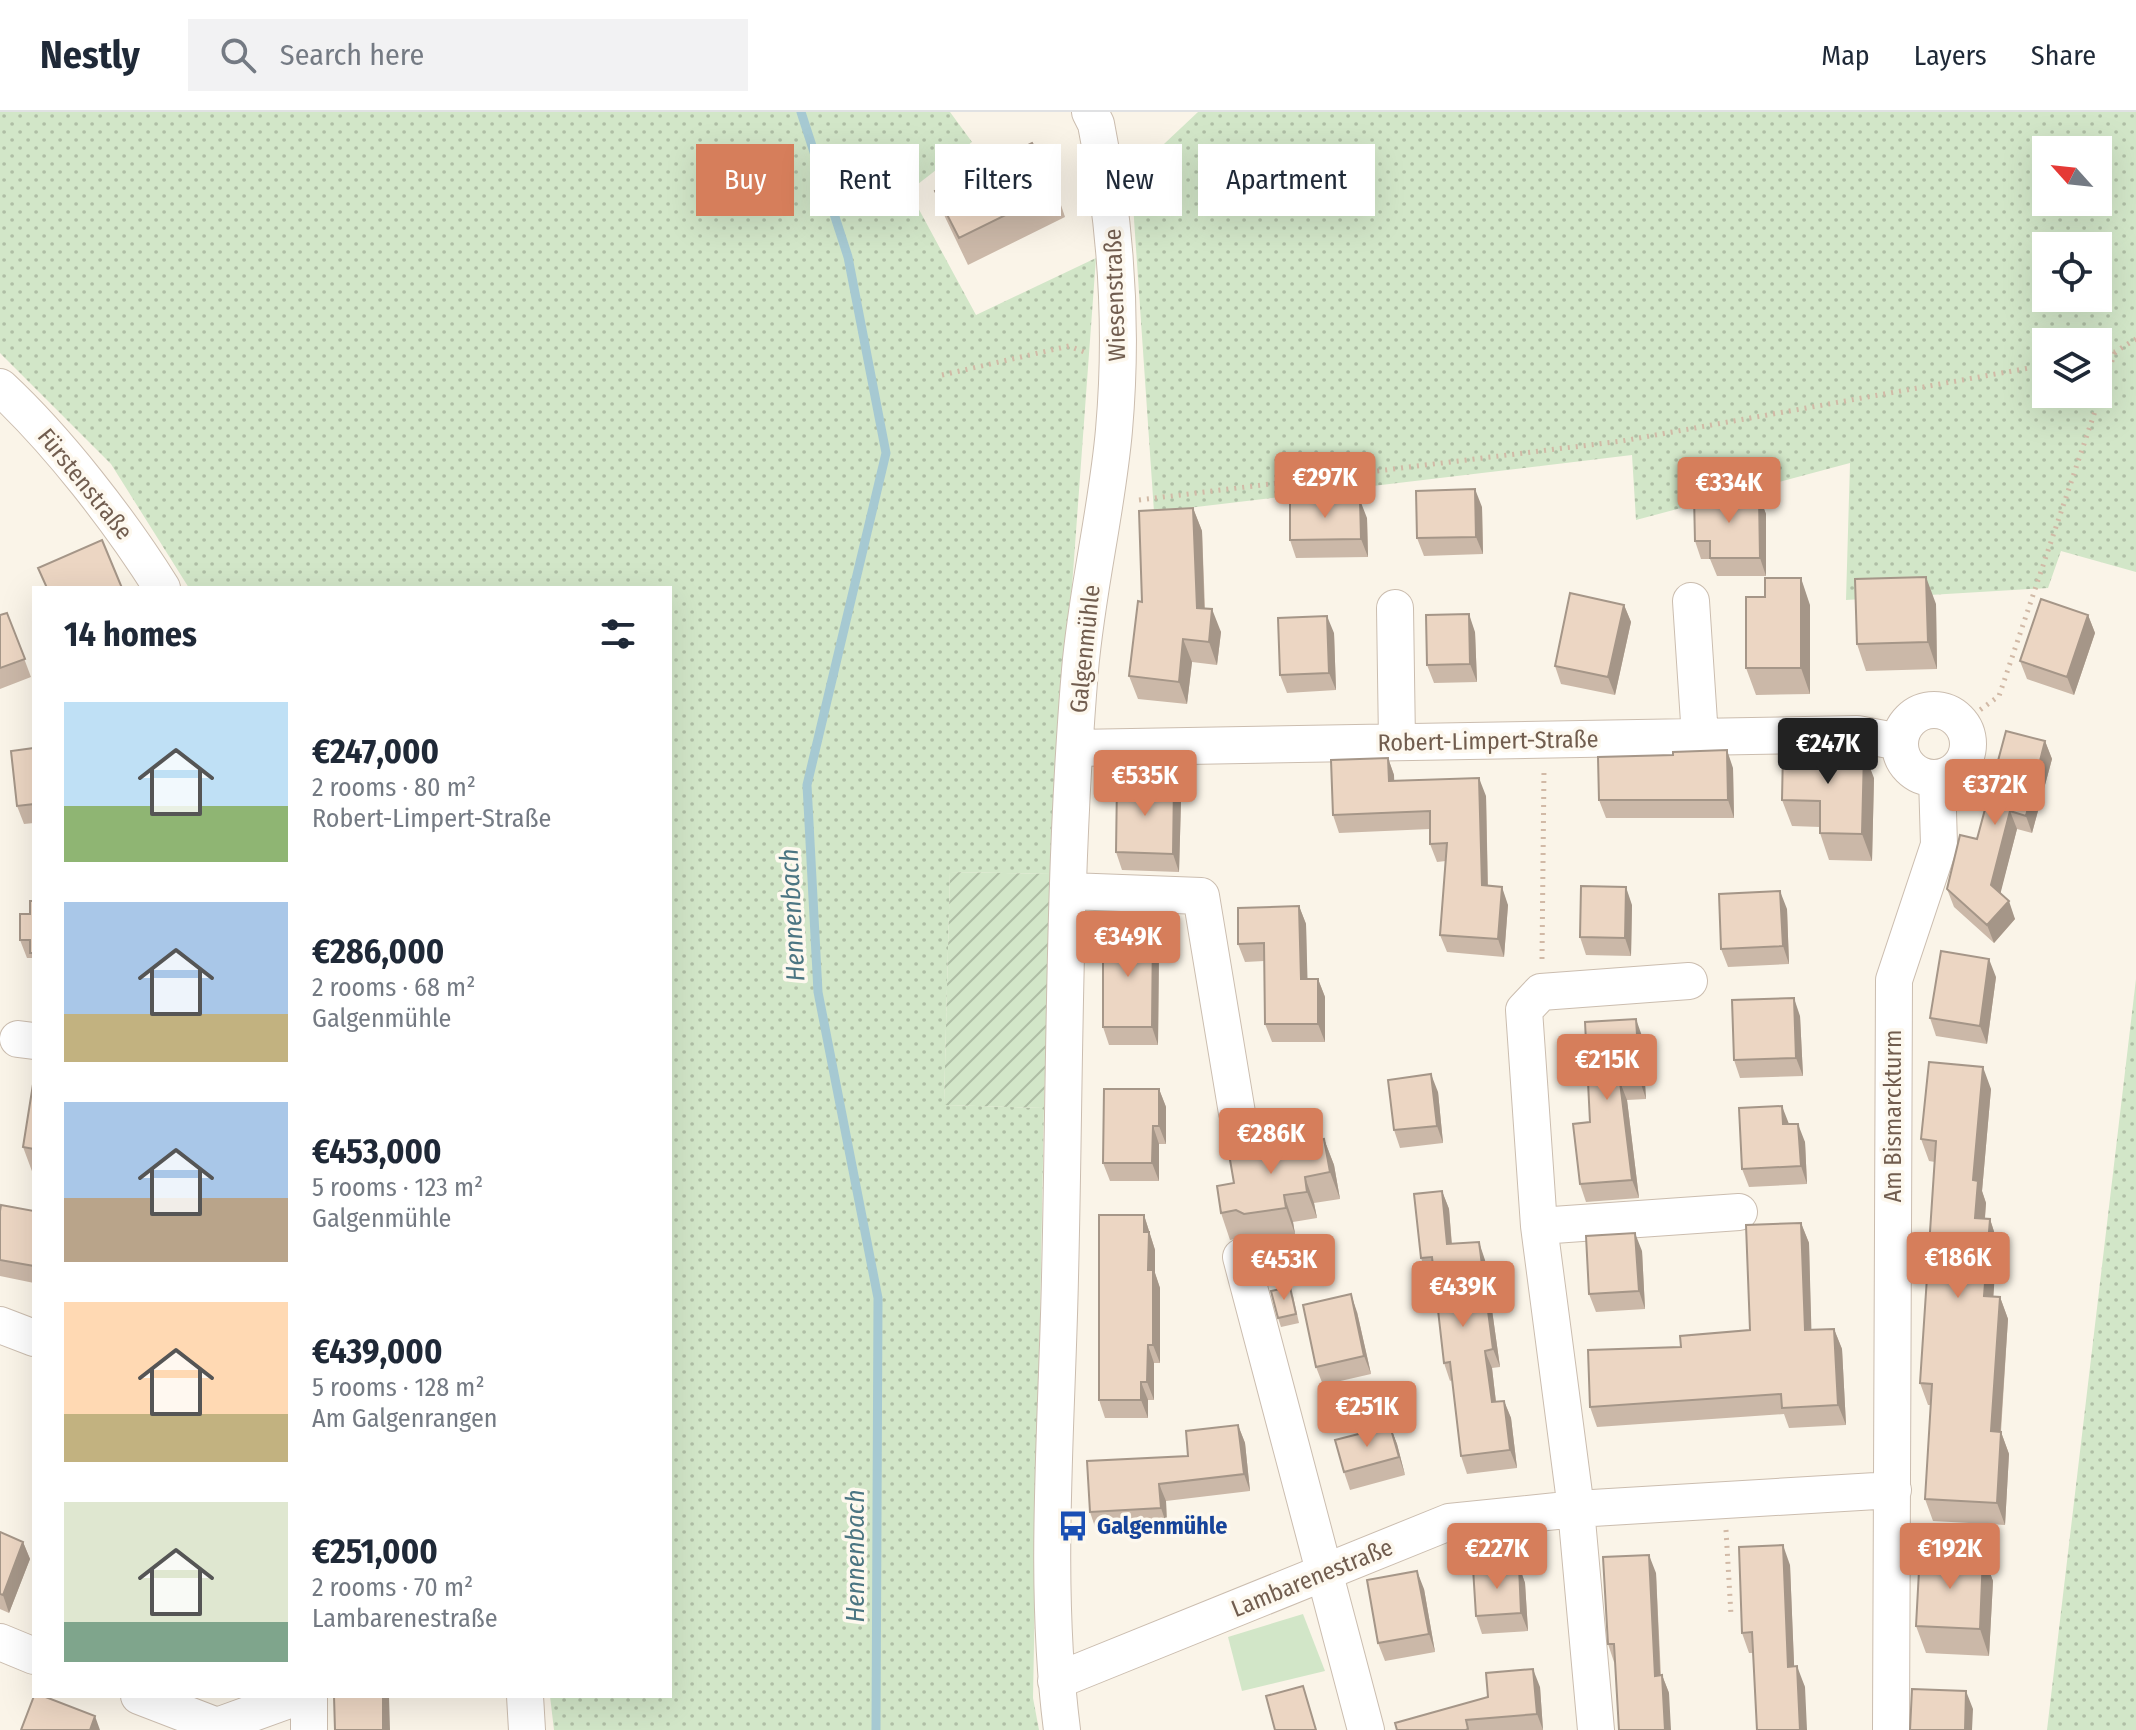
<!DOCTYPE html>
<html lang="en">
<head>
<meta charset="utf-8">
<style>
  :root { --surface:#fff; --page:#f2f2f3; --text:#1f2937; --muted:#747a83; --line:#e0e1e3; --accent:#d67e5b }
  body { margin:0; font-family:"Fira Sans Condensed",sans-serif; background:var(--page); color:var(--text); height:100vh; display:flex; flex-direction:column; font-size:30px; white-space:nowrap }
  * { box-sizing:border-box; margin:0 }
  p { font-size:26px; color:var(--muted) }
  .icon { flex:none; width:44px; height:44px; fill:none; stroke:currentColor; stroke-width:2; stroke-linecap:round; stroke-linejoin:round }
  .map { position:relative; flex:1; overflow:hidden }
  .sheet { position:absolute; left:32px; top:474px; width:640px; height:1112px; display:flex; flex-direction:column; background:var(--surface); border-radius:0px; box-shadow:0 8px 32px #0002 }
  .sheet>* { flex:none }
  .top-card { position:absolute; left:696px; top:32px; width:760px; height:72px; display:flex; gap:16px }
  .needle { width:52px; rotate:297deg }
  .tools { position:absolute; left:2032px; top:24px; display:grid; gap:16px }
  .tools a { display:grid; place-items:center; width:80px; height:80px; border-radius:0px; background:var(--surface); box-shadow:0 8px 32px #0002; font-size:40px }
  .price { position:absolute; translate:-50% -68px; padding:0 18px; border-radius:8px; background:var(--accent); color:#fff; font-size:26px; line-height:52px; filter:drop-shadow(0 2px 4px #0008) }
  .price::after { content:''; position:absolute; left:50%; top:48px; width:24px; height:18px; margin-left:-12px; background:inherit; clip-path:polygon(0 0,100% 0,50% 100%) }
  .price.selected { background:#222; color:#fff }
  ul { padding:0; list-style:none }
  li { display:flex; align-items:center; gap:24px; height:200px; padding:0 32px }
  li span { display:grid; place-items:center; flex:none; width:224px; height:160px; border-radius:0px; color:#555 }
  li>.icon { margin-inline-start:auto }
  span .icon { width:96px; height:96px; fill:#fffc; stroke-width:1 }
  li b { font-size:34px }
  h2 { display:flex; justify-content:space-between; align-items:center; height:96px; padding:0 32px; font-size:34px }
  .chip { padding:0 28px; border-radius:0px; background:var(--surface); box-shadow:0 8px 32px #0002; font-size:28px; line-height:72px }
  .chip.selected { background:var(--accent); color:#fff }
  header { display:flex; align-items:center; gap:48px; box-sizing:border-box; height:112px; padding:0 40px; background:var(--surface); border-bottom:2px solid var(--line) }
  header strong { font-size:38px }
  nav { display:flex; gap:44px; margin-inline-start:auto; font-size:28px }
  .search { width:560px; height:72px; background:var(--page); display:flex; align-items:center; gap:20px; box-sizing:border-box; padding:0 28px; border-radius:0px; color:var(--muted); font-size:30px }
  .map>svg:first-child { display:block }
</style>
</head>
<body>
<header>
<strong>Nestly</strong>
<div class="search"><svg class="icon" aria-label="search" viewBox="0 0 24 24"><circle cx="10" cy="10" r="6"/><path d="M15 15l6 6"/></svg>Search here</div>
<nav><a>Map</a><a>Layers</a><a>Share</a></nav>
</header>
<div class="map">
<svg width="2136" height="1618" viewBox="0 0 2136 1618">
  <defs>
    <pattern id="grass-dots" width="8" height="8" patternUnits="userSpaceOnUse" patternTransform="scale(2)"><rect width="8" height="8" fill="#d2e6c8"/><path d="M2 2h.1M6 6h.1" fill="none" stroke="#afbea5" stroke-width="1.8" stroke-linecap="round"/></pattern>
    <pattern id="garden-furrows" width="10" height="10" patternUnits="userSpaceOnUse" patternTransform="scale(2)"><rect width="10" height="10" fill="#d2e6c8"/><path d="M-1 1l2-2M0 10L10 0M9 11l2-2" fill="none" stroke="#afbea5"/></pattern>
  </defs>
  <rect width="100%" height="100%" fill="#faf4e8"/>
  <path fill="url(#grass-dots)" fill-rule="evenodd" d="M0 0H950L972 30 909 79 976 203 1096 146 1051 762 950 760 944 993 1044 996 1033 1586 1039 1618H554L550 1584H670V476H189L111 352 0 241Z
    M1198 0H2136V460L2061 439 2048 476 1846 488 1850 351 1636 408 1632 343 1154 400 1131 63ZM2046 38H2098V90H2046ZM2046 134H2098V186H2046ZM2046 230H2098V282H2046Z
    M2136 867V1618H2047Z"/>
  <path fill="#d2e6c8" d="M1303 1502 1325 1559 1242 1579 1228 1525Z"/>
  <path fill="url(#garden-furrows)" d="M950 760 1051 762 1044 996 944 993Z"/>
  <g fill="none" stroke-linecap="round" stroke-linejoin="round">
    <path stroke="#a6c9d2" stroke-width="9" d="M801 0 848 145 886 341 807 673 818 880 878 1186 876 1618"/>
    <g stroke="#cbbdaf" stroke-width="38">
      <path id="minor" d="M0 275C58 329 120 409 162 476
        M1691 489 1700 625
        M1395 496 1397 630
        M1900 632a34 34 0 1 1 68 0a34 34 0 1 1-68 0Z
        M1075 636 1857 622 1900 630
        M1069 779 1201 784 1237 1001
        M18 927 34 929
        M1539 1114 1739 1100
        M1241 1145 1366 1618
        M0 1213 34 1226
        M0 1530 34 1544
        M1056 1569 1449 1410 1576 1397 1893 1378
        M139 1584 217 1614 300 1584
        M309 1584V1618
        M525 1584 527 1618
        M1062 1618C1043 1471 1057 1313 1060 1165 1065 963 1063 760 1080 558 1087 477 1107 398 1114 318 1123 216 1116 112 1096 12L1090 0
        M1596 1618 1576 1397 1539 1114 1524 898 1541 880 1689 869
        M1891 1618 1894 868 1939 733 1937 666"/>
    </g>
    <path stroke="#d1b9a6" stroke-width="5" stroke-dasharray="2 6" stroke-linecap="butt" d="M2098 243 2115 240 2136 227
      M942 263 1069 234 1087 241
      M1139 388 1622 329 2046 253
      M1961 612 1999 584 2115 240
      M1542 847 1544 657
      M1726 1418 1731 1503"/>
    <use href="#minor" stroke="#fff" stroke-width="36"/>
  </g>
  <path fill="#cbb8a8" d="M1056 78 1065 105 968 153 945 105 935 79Z
    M1759 384 1766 402V464H1717L1710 447H1701L1695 429Z
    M1482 395 1483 442 1424 444 1417 426Z
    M1193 396 1202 419 1205 496 1221 520 1217 553 1192 550 1187 592 1138 587 1129 564 1142 490Z
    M1367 406 1368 445 1296 446 1290 428Z
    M1936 492 1937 557 1866 559 1857 532Z
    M1624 493 1631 510 1615 583 1561 572 1555 554Z
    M1810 493V582L1756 583 1746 556Z
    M7 501 31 565 0 577V503Z
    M2088 503 2095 521 2074 583 2027 567 2020 549Z
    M1475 520 1477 570 1434 571 1427 553Z
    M1334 521 1336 578 1287 581 1280 563Z
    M2045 629 2052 647 2032 721 2017 717 2000 781 2015 807 1994 831 1954 795 1947 777 1977 727Z
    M34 636V711L24 712 17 694Z
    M1388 646 1394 663V669L1486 684 1488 774 1508 793 1504 845 1447 840 1440 823 1446 749 1437 750 1430 732V717L1339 721 1333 703Z
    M1733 656 1734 706H1606L1599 688Z
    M1874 666 1872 749 1829 748 1820 721V715L1792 714 1782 688Z
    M1181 689 1179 760 1122 758 1116 740Z
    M34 789V852L32 846H27L20 828Z
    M1632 793 1631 844 1586 843 1580 825Z
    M1299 794 1306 812 1307 867H1318L1325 885V930H1272L1265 912 1264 849 1245 850 1238 832Z
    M1787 797 1789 852 1728 855 1721 837Z
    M1153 819 1159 837 1158 933H1109L1103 915Z
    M1996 865 1987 932 1936 924 1930 906Z
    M1800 904 1803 964 1740 966 1734 948Z
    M1642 924 1646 987 1627 988 1639 1086 1586 1090 1580 1072 1590 1010Z
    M34 966V1062H33L23 1035Z
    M1159 977 1166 995V1032H1159V1069H1110L1103 1051Z
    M1991 977 1982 1079 1986 1091 1985 1107H1990L1997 1129 1993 1185H2000L2008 1207 2001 1320 2009 1342 2005 1413 1933 1409 1925 1387 1931 1293H1928L1920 1271 1935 1050 1929 1049 1921 1027Z
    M1438 980 1443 1031 1400 1036 1394 1018Z
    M1789 1012 1805 1030 1807 1072 1749 1075 1742 1057Z
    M1324 1027 1334 1053 1340 1087 1314 1091 1317 1106 1293 1110 1295 1122 1254 1129 1246 1125 1230 1128 1221 1101 1234 1071Z
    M1442 1079 1449 1097 1452 1132 1485 1148 1500 1255 1492 1256 1496 1290 1504 1289 1511 1306 1517 1356 1467 1362 1461 1344 1452 1268 1450 1269 1444 1251 1434 1163 1427 1164 1421 1146Z
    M0 1099H34V1171L0 1164Z
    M1144 1103 1155 1138V1161L1160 1176V1251H1154V1288H1148V1306H1105L1099 1288Z
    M1801 1111 1809 1131 1811 1218 1834 1217 1842 1237 1846 1313 1789 1316 1784 1302 1597 1315 1590 1295 1681 1235 1750 1218Z
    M1642 1139 1645 1197 1596 1200 1589 1182Z
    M1293 1184 1299 1211 1281 1215 1278 1206Z
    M1357 1200 1371 1262 1323 1273 1316 1255Z
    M1238 1313 1245 1331 1250 1379 1166 1389 1167 1414 1096 1418 1090 1400 1188 1344Z
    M1390 1314 1397 1332 1405 1363 1350 1378 1344 1360Z
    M0 1420 23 1430 30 1447 9 1501 0 1497Z
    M1983 1443 1993 1469 1989 1544 1926 1541 1916 1514Z
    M1790 1453 1794 1554 1805 1575 1753 1541H1749L1742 1521Z
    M1519 1454 1525 1471 1528 1519 1482 1522 1476 1504Z
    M1656 1461 1661 1564 1662 1563 1669 1581 1614 1550 1608 1532Z
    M1424 1477 1435 1540 1385 1549 1378 1531Z
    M1540 1575 1543 1618H1397Z"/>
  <path fill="#a59688" d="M1475 377 1482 395 1483 442 1476 425Z
    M1759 384 1766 402V464L1760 446Z
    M1360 388 1367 406 1368 445 1361 427Z
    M1193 396 1202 419 1205 518 1197 496Z
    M1926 465 1936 492 1937 557 1928 530Z
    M1801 466 1810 493V582L1801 556Z
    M1624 493 1631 510 1615 583 1608 565Z
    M1212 497 1221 520 1217 553 1209 530Z
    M1469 502 1475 520 1477 570 1470 552Z
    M2088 503 2095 521 2074 583 2067 565Z
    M1327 504 1334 521 1336 578 1329 561Z
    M1183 527 1192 550 1187 592 1179 570Z
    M2045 629 2052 647 2032 721 2026 704Z
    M1727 638 1733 656 1734 706 1728 688Z
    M1864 640 1874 666 1872 749 1862 722Z
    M1388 646 1394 663 1395 687 1389 669Z
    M1479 666 1486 684 1488 791 1482 773Z
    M1174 671 1181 689 1179 760 1173 742Z
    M2010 699 2017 717 1998 791 1991 773Z
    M1502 775 1508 793 1504 845 1498 827Z
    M1626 775 1632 793 1631 844 1625 826Z
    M1780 779 1787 797 1789 852 1783 834Z
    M2009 789 2015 807 1994 831 1987 813Z
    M1299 794 1306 812 1308 885 1301 867Z
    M1153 819 1159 837 1158 933 1152 915Z
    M1989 847 1996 865 1987 932 1980 914Z
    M1318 867 1325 885V930L1318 912Z
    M1794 886 1800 904 1803 964 1796 946Z
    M1636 907 1642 924 1646 987 1640 969Z
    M1983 955 1991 977 1982 1079 1986 1091 1983 1128 1975 1106 1973 1068Z
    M1431 962 1438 980 1443 1031 1437 1014Z
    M1620 970 1627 988 1639 1086 1632 1068Z
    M1159 977 1166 995V1032L1159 1014Z
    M1782 994 1789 1012H1783Z
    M1798 1012 1805 1030 1807 1072 1801 1054Z
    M1153 1014 1159 1032V1069L1152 1051Z
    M1324 1027 1334 1053 1340 1087 1330 1060Z
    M1305 1065 1314 1091 1317 1106 1307 1080Z
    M1442 1079 1449 1097 1453 1150 1447 1132Z
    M1284 1083 1293 1110 1295 1122 1286 1096Z
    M1144 1103 1155 1138V1161L1160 1176V1251L1153 1233 1148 1158 1144 1120Z
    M1990 1107 1997 1129 1992 1206 1984 1184Z
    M1801 1111 1809 1131 1812 1239 1805 1218Z
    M1635 1121 1642 1139 1645 1197 1639 1179Z
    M1479 1130 1485 1148 1500 1255 1493 1237Z
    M1351 1182 1357 1200 1371 1262 1364 1244Z
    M2000 1185 2008 1207 1999 1341 1991 1319Z
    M1834 1217 1842 1237 1846 1313 1838 1293Z
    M1148 1233 1154 1251V1288L1147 1270Z
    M1485 1239 1492 1256 1498 1308 1492 1290Z
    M1141 1270 1148 1288V1306L1141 1288Z
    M1504 1289 1511 1306 1517 1356 1510 1338Z
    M1238 1313 1245 1331 1250 1379 1244 1362Z
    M1390 1314 1397 1332 1405 1363 1399 1345Z
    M2001 1320 2009 1342 2005 1413 1997 1391Z
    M1159 1372 1166 1389 1167 1414 1161 1396Z
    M23 1430 30 1447 9 1501 3 1483Z
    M1783 1433 1790 1453 1795 1575 1788 1555Z
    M1649 1443 1656 1461 1661 1582 1655 1564Z
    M1983 1443 1993 1469 1989 1544 1980 1517Z
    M1519 1454 1525 1471 1528 1519 1521 1501Z
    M1417 1459 1424 1477 1435 1540 1429 1522Z
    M1797 1554 1805 1575 1807 1618H1800Z
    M1533 1557 1540 1575 1543 1618 1537 1602Z
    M1662 1563 1669 1581 1671 1618H1665Z
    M1966 1579 1973 1597 1972 1618H1965Z
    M383 1584H389L390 1618H383Z
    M95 1604 100 1618H90Z"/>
  <path fill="#ecd6c3" stroke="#a59688" stroke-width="2" d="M1032 31 1056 78 959 126 935 79Z
    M1475 377 1476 425 1417 426 1416 379Z
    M1694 384H1759L1760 446H1710V429H1695Z
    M1360 388 1361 427 1290 428V390Z
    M1193 396 1197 496 1212 497 1209 530 1183 527 1179 570 1129 564 1138 489 1142 490 1139 399Z
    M102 428 122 476H47L38 456Z
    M1926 465 1928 530 1857 532 1855 467Z
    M1765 466H1801V556H1746V485H1765Z
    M1570 481 1624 493 1608 565 1555 554Z
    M2041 487 2088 503 2067 565 2020 549Z
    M7 501 25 547 0 556V503Z
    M1469 502 1470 552 1427 553 1426 503Z
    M1327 504 1329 561 1280 563 1278 506Z
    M2006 619 2045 629 2026 704 2010 699 1991 773 2009 789 1987 813 1947 777 1960 723 1977 727Z
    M34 636V692L17 694 11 639Z
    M1727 638 1728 688H1599L1598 645 1673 643V640Z
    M1783 638 1864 640 1862 722 1820 721V689L1782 688Z
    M1388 646 1389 669 1479 666 1482 773 1502 775 1498 827 1440 823 1447 731 1430 732V699L1333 703 1331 648Z
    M1117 670 1174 671 1173 742 1116 740Z
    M1581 774 1626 775 1625 826 1580 825Z
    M1780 779 1783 834 1721 837 1719 782Z
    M30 789H34V841H30V828H20V802H30Z
    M1299 794 1301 867H1318V912H1265L1264 831 1238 832V796Z
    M1103 818 1153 819 1152 915H1103Z
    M1941 839 1989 847 1980 914 1930 906Z
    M1794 886 1796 946 1734 948 1732 888Z
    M1636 907 1640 969 1620 970 1632 1068 1580 1072 1573 1012 1590 1010 1585 910Z
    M1929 950 1983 955 1973 1068 1978 1069 1975 1106 1990 1107 1984 1184 2000 1185 1991 1319 2001 1320 1997 1391 1925 1387 1932 1272 1920 1271 1936 1029 1921 1027Z
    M1431 962 1437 1014 1394 1018 1388 968Z
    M34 966V1037L23 1035Z
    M1104 977H1159V1014H1153L1152 1051H1103Z
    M1782 994 1783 1012H1798L1801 1054 1742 1057 1739 996Z
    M1324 1027 1330 1060 1305 1065 1307 1080 1284 1083 1286 1096 1244 1102 1236 1098 1221 1101 1217 1074 1234 1071 1229 1042Z
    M1442 1079 1447 1132 1479 1130 1493 1237 1485 1239 1492 1290 1504 1289 1510 1338 1461 1344 1450 1250 1444 1251 1432 1145 1421 1146 1414 1082Z
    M1 1093 34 1099V1154L0 1148V1099Z
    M1099 1103H1144V1120H1149L1148 1158H1153V1233H1148L1147 1270H1141V1288H1099Z
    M1801 1111 1805 1218 1834 1217 1838 1293 1782 1296 1781 1282 1590 1295 1588 1238 1681 1235 1680 1224 1750 1218 1746 1113Z
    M1635 1121 1639 1179 1589 1182 1586 1124Z
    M1290 1175 1296 1202 1278 1206 1271 1179Z
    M1351 1182 1364 1244 1316 1255 1303 1193Z
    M1238 1313 1244 1362 1159 1372 1161 1396 1090 1400 1087 1349 1188 1344 1186 1319Z
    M1390 1314 1399 1345 1344 1360 1335 1328Z
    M0 1420 23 1430 3 1483 0 1482Z
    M1783 1433 1788 1555 1797 1554 1800 1618H1757L1752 1520 1742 1521 1739 1435Z
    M1920 1440 1983 1443 1980 1517 1916 1514Z
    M1649 1443 1655 1564 1662 1563 1665 1618H1619L1614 1532H1608L1603 1445Z
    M1519 1454 1521 1501 1476 1504 1473 1456Z
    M1417 1459 1429 1522 1378 1531 1367 1468Z
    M1533 1557 1537 1602 1466 1608 1468 1617 1466 1618H1397L1395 1611 1488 1585 1486 1561Z
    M1303 1574 1316 1618H1275L1266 1584Z
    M1912 1577 1966 1579 1965 1618H1910Z
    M34 1584H43L95 1604 90 1618H21Z
    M334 1584H383V1618H335Z"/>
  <defs>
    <g id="bus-bare" transform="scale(2.4)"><path d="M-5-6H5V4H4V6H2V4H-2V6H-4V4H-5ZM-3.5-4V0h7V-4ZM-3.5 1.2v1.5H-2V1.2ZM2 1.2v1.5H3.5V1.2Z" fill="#1a4fb4" stroke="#fdf8ee" stroke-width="2.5" paint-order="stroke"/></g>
  </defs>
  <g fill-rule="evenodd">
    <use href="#bus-bare" x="1073" y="1414"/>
  </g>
  <g text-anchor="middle" stroke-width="7" stroke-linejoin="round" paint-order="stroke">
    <g font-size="24" fill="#715d4f" stroke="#fdf8ee">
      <text transform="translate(1115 183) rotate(-92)" y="8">Wiesenstraße</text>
      <text transform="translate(85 372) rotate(51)" y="8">Fürstenstraße</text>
      <text transform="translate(1085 537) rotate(-84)" y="8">Galgenmühle</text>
      <text transform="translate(1488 629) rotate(-1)" y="8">Robert-Limpert-Straße</text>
      <text transform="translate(1893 1004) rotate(-90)" y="8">Am Bismarckturm</text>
      <text transform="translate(1312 1466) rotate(-22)" y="8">Lambarenestraße</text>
    </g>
    <g font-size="24" font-weight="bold" fill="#164399" stroke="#fdf8ee" text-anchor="start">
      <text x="1097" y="1422">Galgenmühle</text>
    </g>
    <g font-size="26" font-style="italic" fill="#4b7582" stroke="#fdf8ee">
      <text transform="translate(792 803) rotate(-93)" y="9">Hennenbach</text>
      <text transform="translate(855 1444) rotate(-90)" y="9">Hennenbach</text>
    </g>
  </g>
</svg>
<div class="tools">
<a><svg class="needle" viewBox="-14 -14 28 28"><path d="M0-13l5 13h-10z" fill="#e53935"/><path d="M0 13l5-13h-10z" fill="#747a83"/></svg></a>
<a><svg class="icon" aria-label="locate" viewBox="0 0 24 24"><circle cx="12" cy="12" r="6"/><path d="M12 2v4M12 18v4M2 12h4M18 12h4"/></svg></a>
<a><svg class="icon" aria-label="layers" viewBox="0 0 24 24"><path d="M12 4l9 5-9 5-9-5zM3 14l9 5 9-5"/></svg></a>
</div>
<b class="price" style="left:1325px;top:408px">€297K</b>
<b class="price" style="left:1729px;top:413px">€334K</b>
<b class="price selected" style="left:1828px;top:674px">€247K</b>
<b class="price" style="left:1145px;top:706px">€535K</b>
<b class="price" style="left:1995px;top:715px">€372K</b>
<b class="price" style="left:1128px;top:867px">€349K</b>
<b class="price" style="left:1607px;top:990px">€215K</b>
<b class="price" style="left:1271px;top:1064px">€286K</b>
<b class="price" style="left:1958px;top:1188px">€186K</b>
<b class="price" style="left:1284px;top:1190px">€453K</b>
<b class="price" style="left:1463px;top:1217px">€439K</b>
<b class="price" style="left:1367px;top:1337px">€251K</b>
<b class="price" style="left:1497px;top:1479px">€227K</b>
<b class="price" style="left:1950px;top:1479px">€192K</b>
<div class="top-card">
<a class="chip selected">Buy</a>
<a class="chip">Rent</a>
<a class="chip">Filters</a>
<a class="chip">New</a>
<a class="chip">Apartment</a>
</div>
<section class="sheet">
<h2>14 homes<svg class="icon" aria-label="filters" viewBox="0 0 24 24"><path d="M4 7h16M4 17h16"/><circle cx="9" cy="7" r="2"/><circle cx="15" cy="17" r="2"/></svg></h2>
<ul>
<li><span style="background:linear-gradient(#bfe0f5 65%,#8fb573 0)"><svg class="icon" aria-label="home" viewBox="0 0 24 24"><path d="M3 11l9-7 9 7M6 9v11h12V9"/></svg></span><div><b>€247,000</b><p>2 rooms · 80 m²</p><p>Robert-Limpert-Straße</p></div></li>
<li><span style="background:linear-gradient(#a9c7e8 70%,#c2b280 0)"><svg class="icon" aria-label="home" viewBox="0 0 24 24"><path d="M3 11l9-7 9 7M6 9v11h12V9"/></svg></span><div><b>€286,000</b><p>2 rooms · 68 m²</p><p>Galgenmühle</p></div></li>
<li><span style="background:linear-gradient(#a9c7e8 60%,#b9a48a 0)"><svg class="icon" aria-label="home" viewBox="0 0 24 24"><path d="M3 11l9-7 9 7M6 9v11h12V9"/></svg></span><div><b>€453,000</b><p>5 rooms · 123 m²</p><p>Galgenmühle</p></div></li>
<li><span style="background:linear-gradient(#ffd9b3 70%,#c2b280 0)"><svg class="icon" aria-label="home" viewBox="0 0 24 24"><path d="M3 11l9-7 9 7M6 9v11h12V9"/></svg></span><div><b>€439,000</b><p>5 rooms · 128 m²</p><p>Am Galgenrangen</p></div></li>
<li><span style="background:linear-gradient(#dfe7d0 75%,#7fa58c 0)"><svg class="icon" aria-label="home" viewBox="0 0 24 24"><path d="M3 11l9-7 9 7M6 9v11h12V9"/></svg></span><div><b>€251,000</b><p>2 rooms · 70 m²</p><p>Lambarenestraße</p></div></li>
</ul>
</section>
</div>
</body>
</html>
